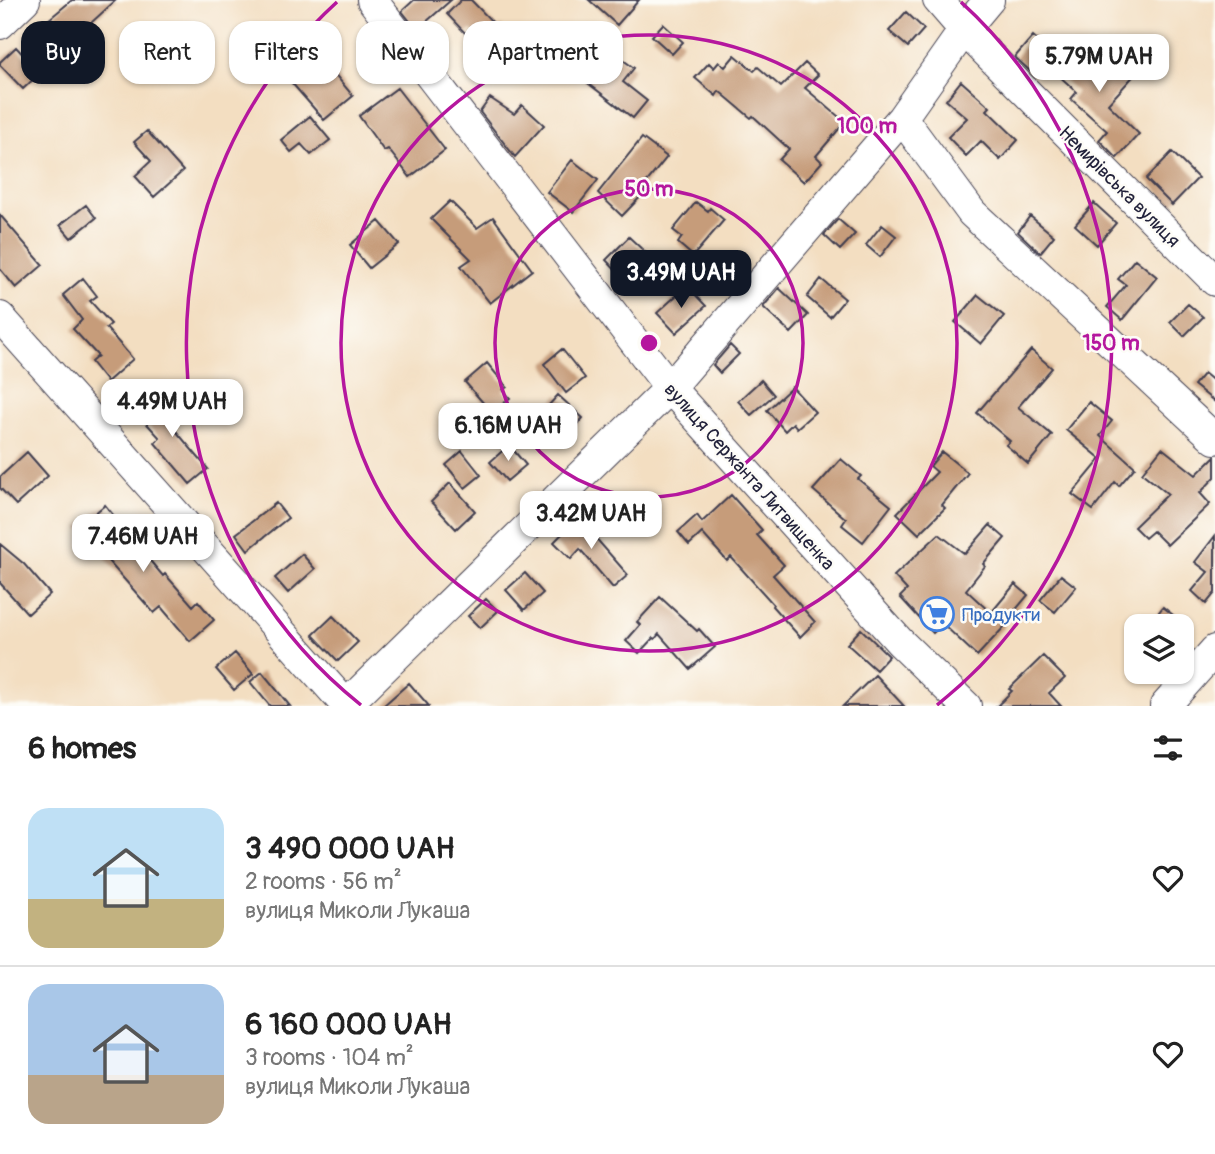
<!DOCTYPE html>
<html lang="en">
<head>
<meta charset="utf-8">
<style>
  :root { --surface:#fff; --page:#f2f2f2; --text:#222; --muted:#767676; --line:#e0e0e0; --accent:#111827 }
  body { margin:0; font-family:Pangolin,sans-serif; background:var(--page); color:var(--text); height:100vh; display:flex; flex-direction:column; font-size:26px; white-space:nowrap }
  * { box-sizing:border-box; margin:0 }
  p { font-size:23px; color:var(--muted) }
  .icon { flex:none; width:38px; height:38px; fill:none; stroke:currentColor; stroke-width:2; stroke-linecap:round; stroke-linejoin:round }
  .map { position:relative; height:706px; overflow:hidden }
  .details { display:flex; flex-direction:column; background:var(--surface); flex:1 }
  .details>* { flex:none }
  .guide { position:absolute; left:21px; top:21px; width:700px; height:63px; display:flex; gap:14px }
  .tools { position:absolute; left:1124px; top:614px; display:grid; gap:14px }
  .tools a { display:grid; place-items:center; width:70px; height:70px; border-radius:14px; background:var(--surface); box-shadow:0 2px 5px #0004; font-size:35px }
  .price { position:absolute; translate:-50% -60px; padding:0 16px; border-radius:14px; background:#fff; color:#222; font-size:23px; line-height:46px; filter:drop-shadow(0 2px 4px #0008) }
  .price::after { content:''; position:absolute; left:50%; top:42px; width:21px; height:16px; margin-left:-10px; background:inherit; clip-path:polygon(0 0,100% 0,50% 100%) }
  .price.selected { background:var(--accent); color:#fff }
  ul { padding:0; list-style:none }
  li { display:flex; align-items:center; gap:21px; height:175px; padding:0 28px }
  li+li { border-top:2px solid var(--line) }
  li span { display:grid; place-items:center; flex:none; width:196px; height:140px; border-radius:21px; color:#555 }
  li>.icon { margin-inline-start:auto }
  span .icon { width:84px; height:84px; fill:#fffc; stroke-width:1 }
  li b { font-size:30px }
  h2 { display:flex; justify-content:space-between; align-items:center; height:84px; padding:0 28px; font-size:30px }
  .tag { padding:0 24px; border-radius:21px; background:var(--surface); box-shadow:0 2px 5px #0004; font-size:24px; line-height:63px }
  .tag.selected { background:var(--accent); color:#fff }
  .map>svg:first-child { display:block }
</style>
</head>
<body>
<div class="map">
<svg width="1215" height="706" viewBox="0 0 1215 706">
  <rect width="100%" height="100%" fill="#fdfcf7"/>
  <filter id="ink" filterUnits="userSpaceOnUse"><feTurbulence type="fractalNoise" baseFrequency=".0143" numOctaves="2"/><feDisplacementMap in="SourceGraphic" scale="14" xChannelSelector="R" yChannelSelector="G"/><feConvolveMatrix kernelMatrix="1 2 1 2 8 2 1 2 1" color-interpolation-filters="sRGB"/></filter>
  <filter id="wash" filterUnits="userSpaceOnUse"><feTurbulence type="fractalNoise" baseFrequency=".00686" numOctaves="4" result="noise"/><feDisplacementMap in="SourceGraphic" scale="28" xChannelSelector="R" yChannelSelector="G"/><feGaussianBlur stdDeviation="1.57" result="paint"/><feColorMatrix in="noise" values="0 0 0 0 0 0 0 0 0 0 0 0 0 0 0 0 0 1.4 0 .05"/><feComposite in="paint" operator="in"/></filter>
  <g filter="url(#wash)">
    <rect width="100%" height="100%" fill="#f3dec1"/>
    <g id="blocks">
      <path fill="#c69c7a" d="M72 0H116L80 33 85 39 57 62 55 59 23 89 0 65V62L16 47 27 59 53 38 42 25Z
        M414 0H451L417 30 402 11Z
        M461 0H471L499 29 501 26 525 48 531 42 546 57 527 77 500 50 497 53 471 30 466 34 447 14Z
        M589 0H639L617 25Z
        M906 12 924 29 908 47 889 31Z
        M663 24 683 42 672 54 652 36Z
        M1033 36 1049 50 1030 71 1015 57Z
        M1064 46 1094 73 1115 50 1138 71 1108 104 1139 134 1117 158 1099 140 1107 131 1071 99 1077 92 1047 65Z
        M608 49 634 68 623 82 647 101 633 118 584 80Z
        M735 55 754 71 758 67 781 87 805 63 818 75 805 88 845 122 816 156 822 162 804 182 779 160 789 149 753 116 751 118 719 91 716 96 695 78 709 63 714 68 719 62 725 67Z
        M328 66 353 96 324 120 291 82 309 67 316 76Z
        M961 81 990 107 987 110 1018 140 1000 160 981 141 966 156 948 137 967 118 946 100Z
        M397 88 445 150 410 177 388 149 384 151 359 116Z
        M490 98 514 114 522 105 544 125 515 157 480 112Z
        M310 116 330 140 311 155 301 144 291 152 281 140Z
        M147 131 183 171 154 197 135 176 151 161 134 142Z
        M642 138 667 157 642 188 646 191 622 216 598 193Z
        M1172 152 1198 178 1172 205 1146 179Z
        M572 160 598 180 573 212 547 192Z
        M450 201 477 228 493 217 532 270 490 303 461 266 471 259 431 219Z
        M696 202 708 211 710 208 724 220 693 256 678 243 682 237 673 230Z
        M1094 203 1116 223 1097 245 1075 225Z
        M86 205 96 218 71 238 60 225Z
        M0 215 43 265 16 288 0 269Z
        M1030 216 1054 236 1040 253 1018 232Z
        M838 219 855 234 840 250 824 235Z
        M379 221 399 244 369 268 350 245Z
        M882 225 896 236 880 257 866 245Z
        M629 237 645 252 621 276 606 260Z
        M1135 259 1157 277 1122 320 1107 307 1126 285 1118 279Z
        M83 278 97 296 90 301 111 324 106 328 133 359 107 382 91 362 98 356 73 329 82 320 63 295Z
        M821 279 845 299 830 317 807 297Z
        M687 286 706 306 676 333 657 313Z
        M779 288 808 315 791 333 763 307Z
        M978 295 1004 316 981 344 955 322Z
        M1188 304 1203 317 1184 336 1170 322Z
        M730 345 739 354 720 373 713 365Z
        M562 349 585 378 566 393 544 364Z
        M1031 350 1052 368 1018 407 1052 435 1028 464 1006 445 1010 441 977 413Z
        M487 363 507 387 503 390 510 398 492 413 465 382Z
        M1204 373 1215 382V402L1194 385Z
        M761 380 774 395 751 415 738 401Z
        M792 387 815 412 797 428 793 423 785 431 767 410Z
        M162 392 176 407 165 418 208 469 190 484 155 443 160 438 138 414Z
        M558 395 583 418 568 435 554 422 530 443 522 435Z
        M1089 402 1112 421 1100 436 1135 467 1119 486 1115 482 1093 510 1072 494 1101 459 1066 430Z
        M509 445 526 465 507 481 490 462Z
        M1162 448 1196 475 1215 456V477L1200 493 1210 504 1167 545 1153 531 1145 538 1134 527 1168 494 1142 473Z
        M462 451 481 475 465 488 446 465Z
        M27 452 48 476 16 505 0 488V477Z
        M942 452 968 473 942 505 945 508 919 534 897 513 937 472 930 466Z
        M841 459 861 476 858 479 891 506 863 542 842 525 846 519 813 490Z
        M450 483 475 511 456 529 431 502Z
        M731 495 762 530 757 535 784 565 773 575 815 622 800 637 772 606 773 604 731 557 727 561 702 533 689 545 678 532 697 515 702 522Z
        M276 503 288 518 248 550 236 534Z
        M105 505 118 521 117 522 163 576 165 574 193 606 198 601 214 620 190 641 161 607 154 613 78 527Z
        M579 517 596 533 593 535 628 575 613 588 580 549 571 559 554 542Z
        M990 525 1005 538 983 564 985 566 966 590 991 613 1015 584 1028 595 1003 625 1005 626 977 656 943 624 933 633 900 597 907 590 894 576 939 534 965 554Z
        M1215 536V593L1206 604 1192 591 1208 572 1195 562Z
        M0 544 24 564 50 594 28 614 0 583Z
        M302 554 315 569 288 593 275 578Z
        M525 573 543 593 524 610 506 590Z
        M1061 575 1076 587 1055 612 1040 600Z
        M660 597 697 631 699 629 715 647 690 669 659 634 655 639 653 638 639 653 626 641 640 625 637 622Z
        M486 599 498 611 480 628 468 616Z
        M1163 607 1187 626H1148Z
        M333 616 358 642 338 661 313 635Z
        M861 629 889 656 876 670 847 644Z
        M235 653 253 674 234 690 216 669Z
        M1043 656 1065 678 1049 693 1061 706H997L1012 691 1009 689Z
        M262 672 290 706H270L250 682Z
        M875 675 904 706H843Z
        M409 683 429 706H383Z"/>
    </g>
  </g>
  <g filter="url(#ink)">
    <use href="#blocks" fill-opacity="0" stroke="#413e4f" stroke-width="2"/>
    <g fill="none" stroke-linecap="round" stroke-linejoin="round">
      <g stroke="#413e4f" stroke-width="32">
        <path id="minor" d="M372 0 670 388 900 642 966 706
          M938 0 964 30 1215 281
          M0 24 25 0
          M902 118 972 213 1215 439
          M0 317 347 706
          M345 706 670 388 902 118 964 30 989 0
          M1165 706 1215 650"/>
      </g>
      <use href="#minor" stroke="#fff" stroke-width="30"/>
    </g>
  </g>
  <g fill="none" stroke="#b5179e" stroke-width="3.5">
    <circle cx="649" cy="343" r="154"/>
    <circle cx="649" cy="343" r="308"/>
    <path d="M361 705A462 462 0 0 1 337 2M961 2A462 462 0 0 1 937 705"/>
  </g>
  <defs>
    <g id="supermarket-ring" transform="scale(1.75)"><circle r="9.5" fill="#fdfcf7" stroke="#3f7fe0" stroke-width="1.5"/><path d="M-6-5.5h2.5l.6 2H6L4.5 2H-2.5L-4.4-4H-6ZM-1.5 3.2a1.3 1.3 0 1 0 .1 0ZM3 3.2a1.3 1.3 0 1 0 .1 0Z" fill="#3f7fe0"/></g>
  </defs>
  <g fill-rule="evenodd">
    <use href="#supermarket-ring" x="937" y="614"/>
  </g>
  <g text-anchor="middle" stroke-width="5" stroke-linejoin="round" paint-order="stroke">
    <g font-size="19" fill="#22223b" stroke="#fdfcf7">
      <text transform="translate(1120 186) rotate(45)" y="7">Немирівська вулиця</text>
      <text transform="translate(750 476) rotate(48)" y="7">вулиця Сержанта Литвищенка</text>
    </g>
    <g font-size="19" fill="#366cbe" stroke="#fdfcf7" text-anchor="start">
      <text x="962" y="621">Продукти</text>
    </g>
  </g>
  <circle cx="649" cy="343" r="10" fill="#b5179e" stroke="#fdfcf7" stroke-width="3.5"/>
  <g font-size="21" text-anchor="middle" font-weight="bold" fill="#b5179e" stroke="#fdfcf7" stroke-width="5" stroke-linejoin="round" paint-order="stroke">
    <text x="867" y="133">100 m</text>
    <text x="649" y="196">50 m</text>
    <text x="1111" y="350">150 m</text>
  </g>
</svg>
<div class="tools">
<a><svg class="icon" aria-label="layers" viewBox="0 0 24 24"><path d="M12 4l9 5-9 5-9-5zM3 14l9 5 9-5"/></svg></a>
</div>
<b class="price" style="left:1099px;top:94px">5.79M UAH</b>
<b class="price selected" style="left:681px;top:310px">3.49M UAH</b>
<b class="price" style="left:172px;top:439px">4.49M UAH</b>
<b class="price" style="left:508px;top:463px">6.16M UAH</b>
<b class="price" style="left:591px;top:551px">3.42M UAH</b>
<b class="price" style="left:143px;top:574px">7.46M UAH</b>
<div class="guide">
<a class="tag selected">Buy</a>
<a class="tag">Rent</a>
<a class="tag">Filters</a>
<a class="tag">New</a>
<a class="tag">Apartment</a>
</div>
</div>
<section class="details">
<h2>6 homes<svg class="icon" aria-label="filters" viewBox="0 0 24 24"><path d="M4 7h16M4 17h16"/><circle cx="9" cy="7" r="2"/><circle cx="15" cy="17" r="2"/></svg></h2>
<ul>
<li><span style="background:linear-gradient(#bfe0f5 65%,#c2b280 0)"><svg class="icon" aria-label="home" viewBox="0 0 24 24"><path d="M3 11l9-7 9 7M6 9v11h12V9"/></svg></span><div><b>3 490 000 UAH</b><p>2 rooms · 56 m²</p><p>вулиця Миколи Лукаша</p></div><svg class="icon" aria-label="heart" viewBox="0 0 24 24"><path d="M12 20l-8-8c-3-5 5-10 8-4 3-6 11-1 8 4z"/></svg></li>
<li><span style="background:linear-gradient(#a9c7e8 65%,#b9a48a 0)"><svg class="icon" aria-label="home" viewBox="0 0 24 24"><path d="M3 11l9-7 9 7M6 9v11h12V9"/></svg></span><div><b>6 160 000 UAH</b><p>3 rooms · 104 m²</p><p>вулиця Миколи Лукаша</p></div><svg class="icon" aria-label="heart" viewBox="0 0 24 24"><path d="M12 20l-8-8c-3-5 5-10 8-4 3-6 11-1 8 4z"/></svg></li>
</ul>
</section>
</body>
</html>
